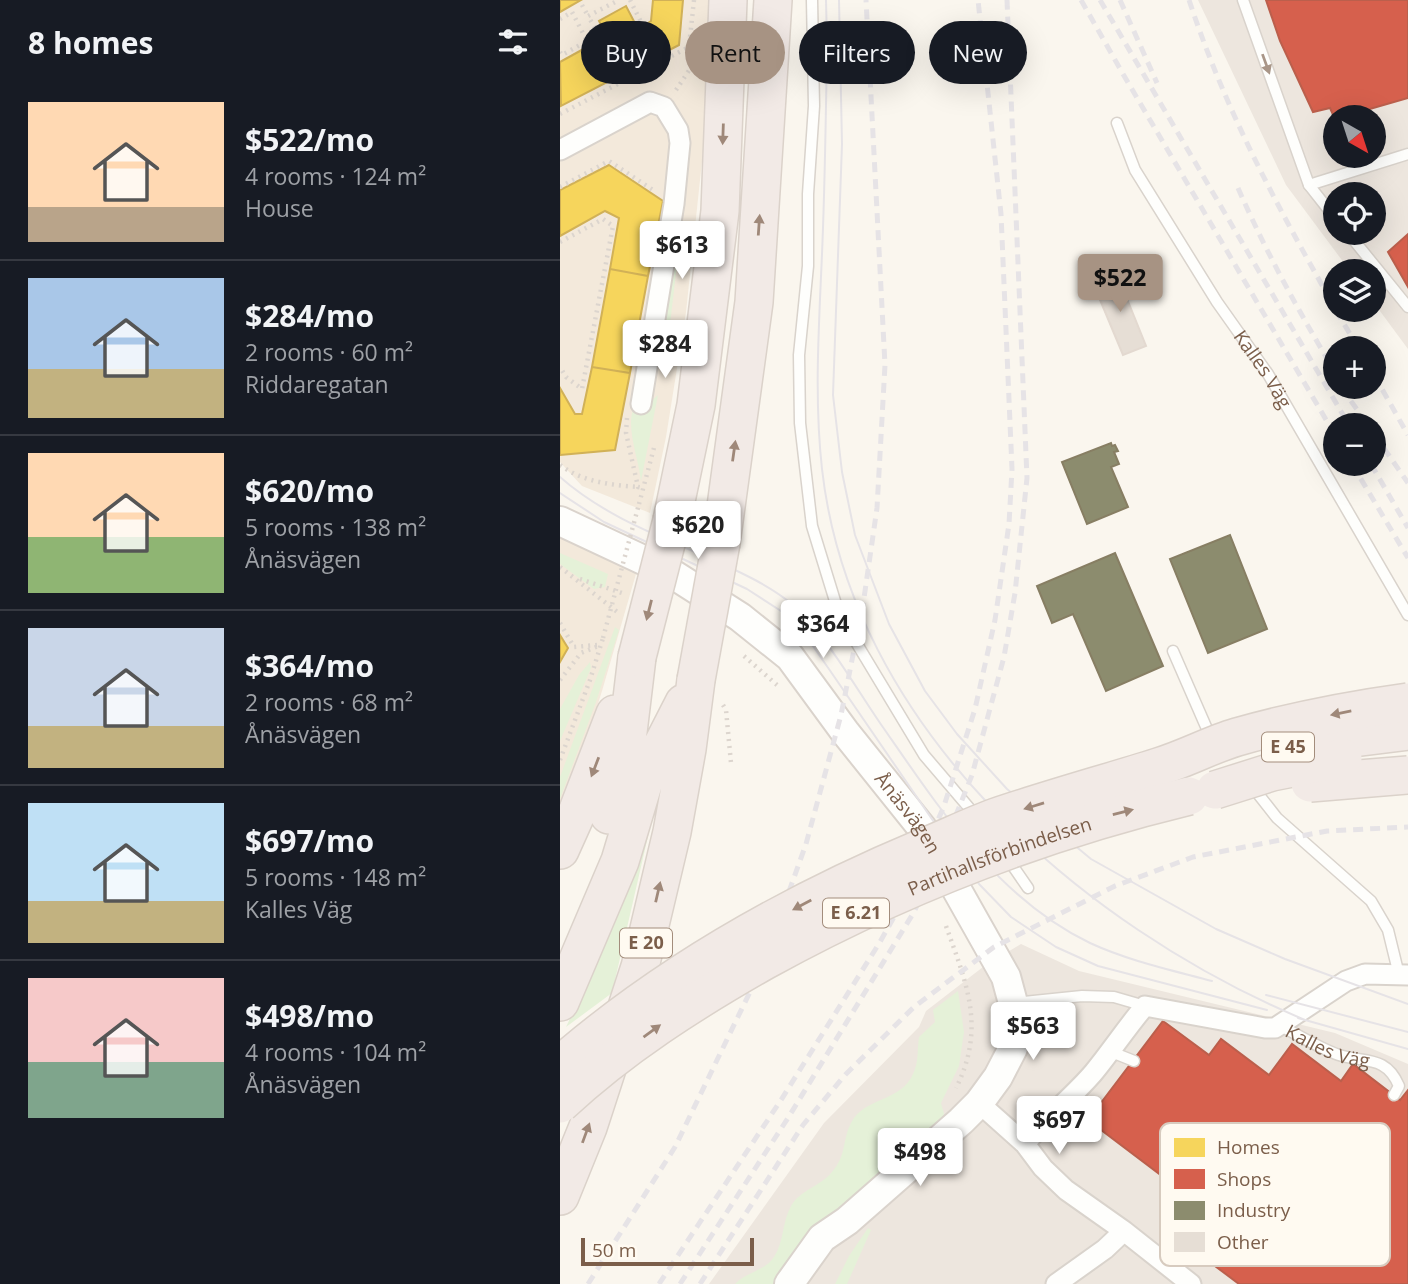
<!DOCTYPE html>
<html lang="en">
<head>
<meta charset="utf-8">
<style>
  :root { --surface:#171b24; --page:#20242c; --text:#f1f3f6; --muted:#9ea1a6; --line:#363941; --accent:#a79383 }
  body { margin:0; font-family:"Open Sans",sans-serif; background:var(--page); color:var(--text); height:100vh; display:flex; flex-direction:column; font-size:26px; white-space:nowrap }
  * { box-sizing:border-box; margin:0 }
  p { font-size:23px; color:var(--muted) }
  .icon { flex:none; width:38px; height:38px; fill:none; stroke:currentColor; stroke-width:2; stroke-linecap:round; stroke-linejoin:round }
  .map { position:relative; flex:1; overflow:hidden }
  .side { display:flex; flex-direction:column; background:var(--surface); width:560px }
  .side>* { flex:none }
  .hud { position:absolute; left:21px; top:21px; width:665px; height:63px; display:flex; gap:14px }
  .needle { width:46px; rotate:141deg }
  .buttons { position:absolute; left:763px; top:105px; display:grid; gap:14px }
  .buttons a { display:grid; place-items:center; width:63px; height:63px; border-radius:50%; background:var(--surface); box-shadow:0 7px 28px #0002; font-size:35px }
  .scale { position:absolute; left:21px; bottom:18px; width:173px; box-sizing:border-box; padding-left:7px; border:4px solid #7b5e4a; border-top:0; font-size:19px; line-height:24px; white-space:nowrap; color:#7b5e4a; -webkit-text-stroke:5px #fffaf1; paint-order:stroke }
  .price { position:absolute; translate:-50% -60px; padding:0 16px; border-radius:7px; background:#fff; color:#222; font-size:23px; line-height:46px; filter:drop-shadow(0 2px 4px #0008) }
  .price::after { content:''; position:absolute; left:50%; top:42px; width:21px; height:16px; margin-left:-10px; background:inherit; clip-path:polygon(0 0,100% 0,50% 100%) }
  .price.on { background:var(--accent); color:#111 }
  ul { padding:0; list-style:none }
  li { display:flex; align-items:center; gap:21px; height:175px; padding:0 28px }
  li+li { border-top:2px solid var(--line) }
  li span { display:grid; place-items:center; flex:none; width:196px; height:140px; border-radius:0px; color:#555 }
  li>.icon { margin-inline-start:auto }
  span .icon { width:84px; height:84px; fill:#fffc; stroke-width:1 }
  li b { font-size:30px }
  h2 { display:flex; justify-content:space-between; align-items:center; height:84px; padding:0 28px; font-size:30px }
  .tag { padding:0 24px; border-radius:32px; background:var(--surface); box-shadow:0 7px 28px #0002; font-size:24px; line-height:63px }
  .tag.on { background:var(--accent); color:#111 }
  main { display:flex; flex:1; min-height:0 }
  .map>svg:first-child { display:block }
</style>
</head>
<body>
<main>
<section class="side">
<h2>8 homes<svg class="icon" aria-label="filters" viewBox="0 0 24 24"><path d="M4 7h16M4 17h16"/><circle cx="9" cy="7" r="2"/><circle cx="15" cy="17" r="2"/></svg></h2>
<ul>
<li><span style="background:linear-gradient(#ffd9b3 75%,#b9a48a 0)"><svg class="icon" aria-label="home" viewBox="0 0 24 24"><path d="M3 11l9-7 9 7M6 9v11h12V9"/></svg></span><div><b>$522/mo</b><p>4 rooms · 124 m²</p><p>House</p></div></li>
<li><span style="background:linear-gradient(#a9c7e8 65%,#c2b280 0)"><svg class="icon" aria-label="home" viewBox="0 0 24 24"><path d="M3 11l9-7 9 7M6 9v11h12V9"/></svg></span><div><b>$284/mo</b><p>2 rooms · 60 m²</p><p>Riddaregatan</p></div></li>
<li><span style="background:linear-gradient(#ffd9b3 60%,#8fb573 0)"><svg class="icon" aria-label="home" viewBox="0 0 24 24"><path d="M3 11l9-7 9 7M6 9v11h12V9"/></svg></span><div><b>$620/mo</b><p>5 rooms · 138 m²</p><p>Ånäsvägen</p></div></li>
<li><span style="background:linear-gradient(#c9d6e8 70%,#c2b280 0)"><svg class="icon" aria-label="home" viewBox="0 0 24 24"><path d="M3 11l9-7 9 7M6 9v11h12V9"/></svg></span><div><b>$364/mo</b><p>2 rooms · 68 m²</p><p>Ånäsvägen</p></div></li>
<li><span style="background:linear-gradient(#bfe0f5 70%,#c2b280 0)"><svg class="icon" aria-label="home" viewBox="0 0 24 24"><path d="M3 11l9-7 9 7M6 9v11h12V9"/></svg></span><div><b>$697/mo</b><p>5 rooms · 148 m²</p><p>Kalles Väg</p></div></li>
<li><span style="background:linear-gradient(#f6c9c9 60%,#7fa58c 0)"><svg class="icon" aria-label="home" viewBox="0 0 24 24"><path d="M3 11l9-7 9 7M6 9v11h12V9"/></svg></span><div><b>$498/mo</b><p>4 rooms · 104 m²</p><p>Ånäsvägen</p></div></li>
</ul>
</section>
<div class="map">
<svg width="848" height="1284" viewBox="0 0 848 1284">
  <rect width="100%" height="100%" fill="#faf6ee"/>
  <path fill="#f3e9db" d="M0 0H152L145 133 126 312 106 437 90 513 22 486 0 462Z
    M0 533 78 567 42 691 19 764 0 811Z"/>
  <path fill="#ede6de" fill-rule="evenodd" d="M638 0H848V349L814 303V271H790L726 185ZM775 117H814V156H775ZM775 194H814V233H775Z
    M461 944 519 971 775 1033 848 1064V1284H149L264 1123 359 1027 366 1011 423 967Z"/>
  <path fill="#e5f1d8" d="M128 137 130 138 131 145 107 350 106 354 100 355 98 352 114 265Z
    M98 395 81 481C79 460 65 426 74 408L90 402Z
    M0 553 48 574 45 587 34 589 0 564Z
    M55 627 59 630 36 702 0 799V777Z
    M30 662 31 668 0 741V709L19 675Z
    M100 784 52 993 6 1027 36 964Z
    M398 991 404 1032 399 1066 381 1103 384 1114 380 1121 257 1230 222 1284H175C186 1272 205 1271 214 1257 224 1242 222 1222 231 1206 240 1190 261 1186 272 1172 287 1155 282 1140 291 1123 304 1097 341 1102 353 1074 359 1062 357 1050 359 1037L375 1022 373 1010Z
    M308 1228 311 1230 287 1284H275L289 1256Z"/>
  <path fill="#f6d55c" stroke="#d1b157" stroke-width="2" d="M0 0H21L0 12Z
    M93 0H123L119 45 1 106 0 62 47 36 39 21 66 6 78 29 91 21Z
    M49 165 103 201 88 276 50 269 59 218 45 211 0 236V190Z
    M50 269 88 276 70 373 32 367Z
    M32 367 70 373 55 450 0 455V388L15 414H22Z
    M0 635 8 648 0 662Z"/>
  <path fill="#d6604d" stroke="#bb5f4c" stroke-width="2" d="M706 0H848V98L775 119 770 108 753 112 720 41Z
    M848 234V287L828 252Z
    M603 1021 649 1055 661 1039 709 1075 732 1044 781 1081 793 1064 840 1100 848 1090V1284H679L643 1257 654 1243 610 1209 623 1192 528 1120Z"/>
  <path fill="#8c8c6e" stroke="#877e63" stroke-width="2" d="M551 443 552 446 555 445 558 451 554 452 559 464 551 467 568 507 527 524 502 462Z
    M670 535 707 629 648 653 610 559Z
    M555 553 603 666 546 691 513 614 492 623 477 586Z"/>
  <path fill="#e6ded5" stroke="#e3d9d0" stroke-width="2" d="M557 274 586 346 563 355 533 283Z"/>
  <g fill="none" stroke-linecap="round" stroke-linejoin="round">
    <g stroke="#d9d3cc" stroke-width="13">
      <g id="lane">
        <path d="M252 0 254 106 248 194V266L239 355 240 423 252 526 279 614 364 755 416 816"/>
        <path d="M683 0 749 185 775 218"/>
        <path id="s1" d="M557 123 575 170 657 302 708 374 848 615"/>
        <path d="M749 185 848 154"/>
        <path d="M788 233 848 307"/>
        <path d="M613 651 647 729 654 737"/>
        <path d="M691 785 717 818 811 901 828 930 839 975"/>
        <path d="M448 859 468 888"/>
        <path d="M455 1003 522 996 554 997 585 1006"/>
        <path id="s2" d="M719 1025C738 1035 759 1048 779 1055 805 1063 826 1055 839 1086L834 1095"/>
        <path d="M549 1051 574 1061"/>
      </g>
    </g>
    <g stroke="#d9d3cc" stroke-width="23">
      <path id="street" d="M0 150 90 102 104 107 118 130 120 143 114 204 81 404
        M419 1103 465 1144 483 1168 506 1190 564 1231 631 1284
        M465 1144C486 1117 513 1097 534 1072 552 1050 567 1027 585 1006L705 1028H715L786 981 805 974 848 975
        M496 1284 545 1249 564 1231"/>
    </g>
    <g stroke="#dad3cc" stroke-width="32">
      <g id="secondary">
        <path id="s3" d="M0 521 111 573 180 617 230 657 285 732 362 828 446 977 453 1003 456 1025 453 1048 438 1077 419 1103 401 1121 287 1221 262 1238 229 1284"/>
      </g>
    </g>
    <g stroke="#dbd2ca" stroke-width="40">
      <path id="highway" d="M112 520 136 405 160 211 168 0
        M161 543 194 302 213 0
        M49 815 65 757 77 657
        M0 850 18 810 55 714
        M0 1002 60 861 84 781 124 703
        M0 1196 28 1127 80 967 112 832 127 749 136 680"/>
    </g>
    <path stroke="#dcd5ce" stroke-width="4.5" stroke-dasharray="2 5" stroke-linecap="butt" d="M70 0 83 26
      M134 0 129 47 134 72
      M22 5 28 16
      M0 19 12 12 27 41 2 55 0 52
      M42 40 28 16 59 0
      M116 90 132 66
      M0 114 129 47
      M0 187 49 161 96 192
      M0 242 43 219 53 226 22 389 6 377 0 367
      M67 418 66 433 78 487 83 488
      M0 465C23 482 51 485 78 487
      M79 504 95 444
      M0 567 60 614
      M20 579 65 594
      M0 623 14 647 37 645
      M184 656 217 685
      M0 680 21 653 41 645
      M163 705 166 710 171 763
      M0 760 30 680 43 638
      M386 926C407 985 426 1028 396 1088"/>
    <use href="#lane" stroke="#fefefc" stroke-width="10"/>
    <use href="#street" stroke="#fefefc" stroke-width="19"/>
    <use href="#secondary" stroke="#fefefc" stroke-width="28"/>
    <use href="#highway" stroke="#f2eae6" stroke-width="37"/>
    <path stroke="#e6e3e6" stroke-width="2" d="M266 0 267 44C266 114 265 184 262 254 259 325 254 397 262 469 291 726 519 925 745 1020
      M279 0 282 144 273 395 282 472 295 535 329 624 365 691 397 734 447 789 531 859 656 929 725 959 848 1004
      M0 477C45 517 104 538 158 562 184 574 210 586 232 604 266 635 294 685 320 723 378 806 436 898 530 943 569 961 611 970 652 981
      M0 493 44 522 187 589 221 611 248 639 271 672 400 860 419 884 451 917 496 947 538 966 707 1010
      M706 995 848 1032
      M738 1018 848 1049"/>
    <path stroke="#e6e3e6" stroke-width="5" stroke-dasharray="10 7" stroke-linecap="butt" d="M521 0 563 74 775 435
      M540 0 789 425
      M560 0 597 83
      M629 0C666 112 717 206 775 308
      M678 188C706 252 739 312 775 372
      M776 310 798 348
      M814 375 848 435
      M781 387 808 425
      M814 434 848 483
      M792 464 848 558
      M811 464 848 528
      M28 1284 115 1147 202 967 246 844 281 715 303 605 317 508 325 365 306 0
      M99 1284 221 1100 320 942 344 899 384 806 415 709 435 620 449 524 452 469 441 214 418 0
      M120 1284 228 1118 354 912 376 865 412 775 444 657 455 593 467 478 447 0
      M140 1284 243 1125 286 1074 354 1007 434 947 555 886 633 857 767 831 848 827"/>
    <g stroke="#dbd2ca" stroke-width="40" stroke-linecap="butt">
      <g id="highway-bridge">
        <path d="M77 657 112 520"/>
        <path d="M136 680 161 543"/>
        <path d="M745 744 848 731"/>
        <path d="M750 783 848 775"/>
        <path d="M655 790 712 772 783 758"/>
        <path d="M0 1065C106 973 233 902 362 848 387 838 411 826 436 817 489 799 544 784 598 767 625 759 650 745 677 737 733 721 790 710 848 702"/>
        <path id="s4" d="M0 1104C61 1047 132 1002 204 961 338 887 480 832 629 796"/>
      </g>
    </g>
    <path stroke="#dcd5ce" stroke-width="4.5" stroke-dasharray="2 5" stroke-linecap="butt" d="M43 638 79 504"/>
    <use href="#highway-bridge" stroke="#f2eae6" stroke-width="37"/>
  </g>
  <defs><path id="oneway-solid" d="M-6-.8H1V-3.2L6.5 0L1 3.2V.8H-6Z" transform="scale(1.75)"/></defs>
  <use fill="#a99688" href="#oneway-solid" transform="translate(706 64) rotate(70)"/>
  <g fill="#9f8879">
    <use href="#oneway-solid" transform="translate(163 134) rotate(92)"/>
    <use href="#oneway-solid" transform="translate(199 225) rotate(-86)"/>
    <use href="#oneway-solid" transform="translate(174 451) rotate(-82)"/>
    <use href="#oneway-solid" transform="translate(89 610) rotate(104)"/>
    <use href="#oneway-solid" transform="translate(781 713) rotate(169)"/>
    <use href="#oneway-solid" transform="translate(35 767) rotate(111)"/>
    <use href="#oneway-solid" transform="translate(474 806) rotate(163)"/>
    <use href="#oneway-solid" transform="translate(563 812) rotate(-14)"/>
    <use href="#oneway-solid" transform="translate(98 892) rotate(-77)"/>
    <use href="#oneway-solid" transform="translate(242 905) rotate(152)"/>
    <use href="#oneway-solid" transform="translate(92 1031) rotate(-36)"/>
    <use href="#oneway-solid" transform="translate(26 1133) rotate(-70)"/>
  </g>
  <g text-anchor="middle" stroke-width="7" stroke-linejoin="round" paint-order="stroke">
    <g fill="#fffaf1" stroke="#a38d7c" stroke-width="2">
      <rect x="702" y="732.5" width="52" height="29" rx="5"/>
      <rect x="263" y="898.5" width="66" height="29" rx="5"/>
      <rect x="60" y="928.5" width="52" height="29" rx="5"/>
    </g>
    <g font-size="18" font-weight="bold" fill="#7b5e4a">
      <text x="728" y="753">E 45</text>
      <text x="296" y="919">E 6.21</text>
      <text x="86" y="949">E 20</text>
    </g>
    <g font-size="19" fill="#7b5e4a" stroke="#fffaf1">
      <text dy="7" stroke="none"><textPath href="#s1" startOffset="287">Kalles Väg</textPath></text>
      <text dy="7" stroke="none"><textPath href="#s3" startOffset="464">Ånäsvägen</textPath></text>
      <text dy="7" stroke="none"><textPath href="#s4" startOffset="508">Partihallsförbindelsen</textPath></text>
      <text dy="7" stroke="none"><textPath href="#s2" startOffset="54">Kalles Väg</textPath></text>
    </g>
  </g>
  <rect x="600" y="1123" width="230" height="143" rx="10" fill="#fffaf1" stroke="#d7cbbf" stroke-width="2"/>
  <rect x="614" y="1138" width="31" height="19" fill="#f6d55c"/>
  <rect x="614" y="1169" width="31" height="20" fill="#d6604d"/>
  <rect x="614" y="1201" width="31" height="19" fill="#8c8c6e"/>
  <rect x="614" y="1232" width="31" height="20" fill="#e6ded5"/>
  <g font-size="19" fill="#7b5e4a">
    <text x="657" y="1154">Homes</text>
    <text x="657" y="1186">Shops</text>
    <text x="657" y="1217">Industry</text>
    <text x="657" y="1249">Other</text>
  </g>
</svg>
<div class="buttons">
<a><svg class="needle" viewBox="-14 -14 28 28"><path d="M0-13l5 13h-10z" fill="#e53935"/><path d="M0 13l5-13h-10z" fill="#9ea1a6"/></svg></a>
<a><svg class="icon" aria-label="locate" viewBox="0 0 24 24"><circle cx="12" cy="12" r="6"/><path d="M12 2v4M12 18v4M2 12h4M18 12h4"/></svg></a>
<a><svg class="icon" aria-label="layers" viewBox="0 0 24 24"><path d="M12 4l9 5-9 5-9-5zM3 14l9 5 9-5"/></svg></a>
<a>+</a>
<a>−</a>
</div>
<div class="scale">50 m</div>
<b class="price" style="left:122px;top:281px">$613</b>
<b class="price on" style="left:560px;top:314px">$522</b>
<b class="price" style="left:105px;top:380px">$284</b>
<b class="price" style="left:138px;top:561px">$620</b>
<b class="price" style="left:263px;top:660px">$364</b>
<b class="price" style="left:473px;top:1062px">$563</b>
<b class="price" style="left:499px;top:1156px">$697</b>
<b class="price" style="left:360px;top:1188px">$498</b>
<div class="hud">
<a class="tag">Buy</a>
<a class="tag on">Rent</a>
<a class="tag">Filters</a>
<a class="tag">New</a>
</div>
</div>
</main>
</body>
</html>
